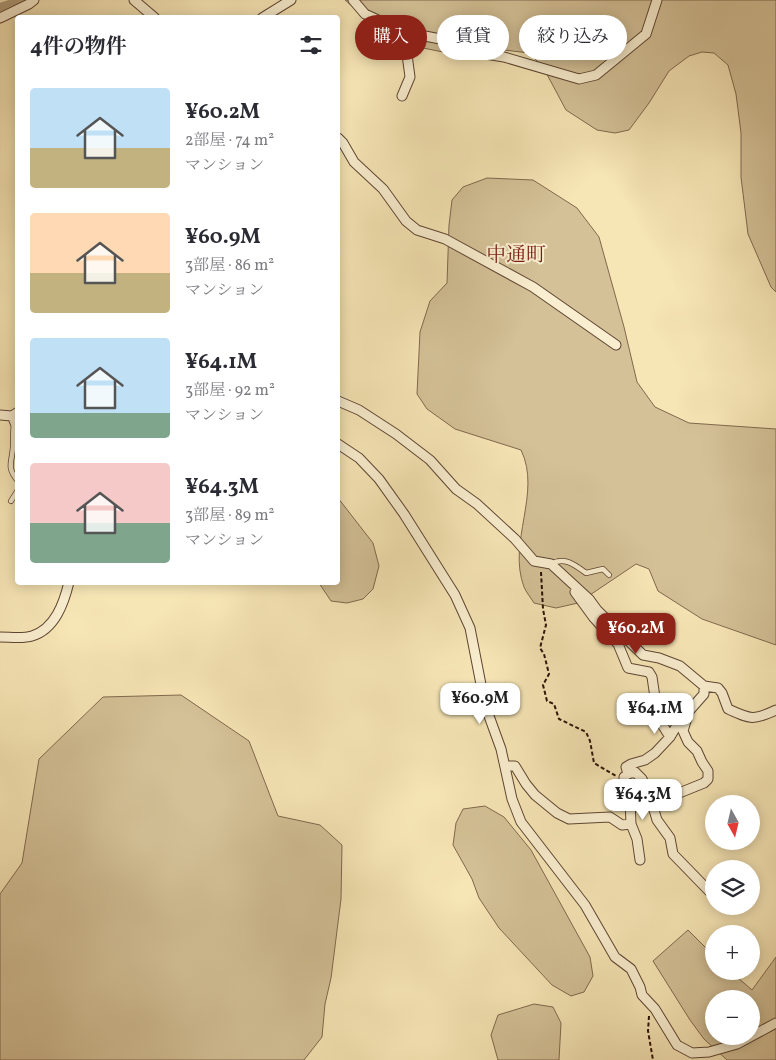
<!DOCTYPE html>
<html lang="ja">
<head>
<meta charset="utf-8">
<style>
  :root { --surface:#fff; --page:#f7f7f7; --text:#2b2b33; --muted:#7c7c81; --accent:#8f2418 }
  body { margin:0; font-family:Vollkorn,"Noto Serif JP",serif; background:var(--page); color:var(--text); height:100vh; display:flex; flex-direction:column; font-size:19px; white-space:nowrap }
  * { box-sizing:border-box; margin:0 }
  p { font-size:16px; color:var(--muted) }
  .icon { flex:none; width:28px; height:28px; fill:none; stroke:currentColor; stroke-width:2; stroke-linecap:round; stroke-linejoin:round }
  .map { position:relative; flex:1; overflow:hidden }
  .sheet { position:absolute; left:15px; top:15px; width:325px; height:570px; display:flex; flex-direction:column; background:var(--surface); border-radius:5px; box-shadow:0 2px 12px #0003 }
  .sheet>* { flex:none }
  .guide { position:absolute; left:355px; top:15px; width:345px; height:45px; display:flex; gap:10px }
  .needle { width:32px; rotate:172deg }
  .fabs { position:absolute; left:705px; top:795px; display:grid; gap:10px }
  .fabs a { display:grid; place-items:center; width:55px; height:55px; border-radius:50%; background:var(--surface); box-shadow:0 2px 12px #0003; font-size:25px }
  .price { position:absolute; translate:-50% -42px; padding:0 11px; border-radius:10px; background:#fff; color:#222; font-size:16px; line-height:32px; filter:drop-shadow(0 1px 2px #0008) }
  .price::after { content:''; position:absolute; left:50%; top:30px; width:15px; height:11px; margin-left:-8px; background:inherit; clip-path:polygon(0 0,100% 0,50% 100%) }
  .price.current { background:var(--accent); color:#fff }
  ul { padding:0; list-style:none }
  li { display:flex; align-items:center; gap:15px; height:125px; padding:0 15px }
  li span { display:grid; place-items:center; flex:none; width:140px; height:100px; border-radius:5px; color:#555 }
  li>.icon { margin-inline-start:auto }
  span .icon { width:60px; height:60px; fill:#fffc; stroke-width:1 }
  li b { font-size:21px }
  h2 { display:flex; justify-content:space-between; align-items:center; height:60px; padding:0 15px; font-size:21px }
  .pill { padding:0 18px; border-radius:22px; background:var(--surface); box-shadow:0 2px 12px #0003; font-size:18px; line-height:45px }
  .pill.current { background:var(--accent); color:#fff }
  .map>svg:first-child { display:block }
</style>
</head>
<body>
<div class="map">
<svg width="776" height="1060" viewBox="0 0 776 1060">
  <rect width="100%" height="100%" fill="#f6e5b5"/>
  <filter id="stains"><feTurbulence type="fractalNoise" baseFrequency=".004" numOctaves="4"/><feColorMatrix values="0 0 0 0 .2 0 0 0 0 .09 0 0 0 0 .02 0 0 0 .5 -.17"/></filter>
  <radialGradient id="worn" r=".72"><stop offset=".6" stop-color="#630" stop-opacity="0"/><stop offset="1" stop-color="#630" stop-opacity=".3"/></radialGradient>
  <path fill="#d4c197" stroke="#80684e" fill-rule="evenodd" d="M345 0H776V292L771 287 748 234 741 177V133L736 94 728 65 714 53 702 52 689 56 669 71 649 103 629 130 615 133 597 130 566 110 543 67 529 53 496 49 443 52 418 47 371 22Z
    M487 178 533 180 577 208 599 237 624 327 637 382 655 407 689 423 776 429V645L702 619 658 591 649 569 636 564 578 603 556 608 534 603C531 598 526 592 524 587 507 542 542 493 521 450L455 429 427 409 417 394 420 332 430 301 447 283 449 225 452 200 463 187Z
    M338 498 373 543 379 566 373 589 363 599 347 603 331 601 319 583 338 582Z
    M181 695 249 741 278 816 320 825 342 845 341 899 331 978 325 1004 322 1037 304 1060H0V894L22 863 39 759 103 697Z
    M485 806 504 817 531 850 590 957 593 976 584 992 571 996 552 985 499 928 479 898 472 879 453 845 456 823 463 809Z
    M688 930 714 956V971H730L752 990 776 957V1060H727L704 1039 690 1020 653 961ZM714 999H751V1036H714Z
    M534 1004 553 1007 561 1023 559 1060H498L491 1035 498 1015Z"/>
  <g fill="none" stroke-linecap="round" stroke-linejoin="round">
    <path stroke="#b19d7a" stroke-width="16" d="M0 11 13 7 23 0"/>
    <g stroke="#5e4532" stroke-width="6">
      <path id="service" d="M14 423C13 431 13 439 13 447 12 463 6 467 18 481
        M11 501 18 490
        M551 564C564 556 575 565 586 573L603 569 609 575"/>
    </g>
    <g stroke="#5e4532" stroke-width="11">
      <path id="minor" d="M134 0 155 18
        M353 0 365 14 404 32 456 42 473 52 504 57 579 79 596 75 646 34 657 0
        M0 18 29 4 34 0
        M262 18 291 0
        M402 96 410 77 404 32
        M338 138 343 143 354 162 383 189 406 221 417 230 445 239 533 287 616 345
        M338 401 359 410 396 434 430 460 456 489 477 504 515 539 534 561 551 564 589 599 597 610 643 655 659 658 680 666 704 686 718 688 722 693 728 709C750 719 753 721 776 710
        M0 415 12 416 18 412
        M12 416 18 429
        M338 444 359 458 379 479 404 514 455 595 470 628 485 705 501 749 512 799 521 822 585 905 615 957 631 969 640 987 642 995 655 1009 677 1045 692 1053 709 1052 737 1044 776 1023
        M575 592 594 618 618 644 628 668 649 672 652 677 658 718 670 737
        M0 637C10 637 23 639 32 636 55 629 64 603 69 582
        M505 766H515L526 784 535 795 557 813 569 819 610 817 622 825 631 824
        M628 774 635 772 642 779 649 793 657 820 670 838 673 854 709 891 714 892
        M652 804 704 783 708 779V771L702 762 697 751 688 742 683 731 689 711
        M640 860 637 839 631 824 630 800 624 785V777L628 774 626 767 631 764 645 760 655 753 670 737 683 715 689 711 704 694V686"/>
    </g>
    <path stroke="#2c1006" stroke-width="2" stroke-dasharray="4 2.5" stroke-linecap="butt" d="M541 572 543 609 546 625 540 648 544 654 549 674 543 685 547 701 554 704 559 719 586 732 590 741 594 763 616 776
      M649 1016 648 1031 653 1060"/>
    <use href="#service" stroke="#f9eecf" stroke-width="4.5"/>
    <use href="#minor" stroke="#f9eecf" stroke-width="9"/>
  </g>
  <g text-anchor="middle" stroke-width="4" stroke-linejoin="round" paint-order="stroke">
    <g font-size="20" fill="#7a1f14" stroke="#f9eecf">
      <text x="516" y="261">中通町</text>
    </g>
  </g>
  <rect width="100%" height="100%" filter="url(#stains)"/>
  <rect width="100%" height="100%" fill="url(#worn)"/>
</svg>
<div class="fabs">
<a><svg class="needle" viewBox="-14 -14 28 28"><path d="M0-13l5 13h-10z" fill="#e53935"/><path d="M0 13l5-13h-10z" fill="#7c7c81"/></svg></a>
<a><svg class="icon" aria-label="layers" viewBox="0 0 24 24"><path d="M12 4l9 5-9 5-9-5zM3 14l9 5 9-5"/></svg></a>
<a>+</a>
<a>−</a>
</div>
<b class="price current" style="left:636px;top:655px">¥60.2M</b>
<b class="price" style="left:480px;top:725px">¥60.9M</b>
<b class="price" style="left:655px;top:735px">¥64.1M</b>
<b class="price" style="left:643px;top:821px">¥64.3M</b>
<div class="guide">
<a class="pill current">購入</a>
<a class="pill">賃貸</a>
<a class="pill">絞り込み</a>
</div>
<section class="sheet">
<h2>4件の物件<svg class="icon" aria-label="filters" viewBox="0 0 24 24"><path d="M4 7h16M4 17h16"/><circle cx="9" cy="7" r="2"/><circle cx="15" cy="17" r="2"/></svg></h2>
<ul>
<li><span style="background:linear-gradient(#bfe0f5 60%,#c2b280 0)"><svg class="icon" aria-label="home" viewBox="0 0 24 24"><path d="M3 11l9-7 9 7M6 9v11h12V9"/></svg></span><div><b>¥60.2M</b><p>2部屋 · 74 m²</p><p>マンション</p></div></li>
<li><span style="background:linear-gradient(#ffd9b3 60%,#c2b280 0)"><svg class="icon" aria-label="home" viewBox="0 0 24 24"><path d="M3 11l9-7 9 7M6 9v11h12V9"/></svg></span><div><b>¥60.9M</b><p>3部屋 · 86 m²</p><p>マンション</p></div></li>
<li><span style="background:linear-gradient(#bfe0f5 75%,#7fa58c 0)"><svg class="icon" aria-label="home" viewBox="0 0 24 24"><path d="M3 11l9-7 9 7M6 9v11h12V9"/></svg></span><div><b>¥64.1M</b><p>3部屋 · 92 m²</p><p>マンション</p></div></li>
<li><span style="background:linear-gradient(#f6c9c9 60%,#7fa58c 0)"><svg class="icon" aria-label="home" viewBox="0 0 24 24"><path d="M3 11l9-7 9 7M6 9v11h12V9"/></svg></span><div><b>¥64.3M</b><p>3部屋 · 89 m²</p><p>マンション</p></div></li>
</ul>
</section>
</div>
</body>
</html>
